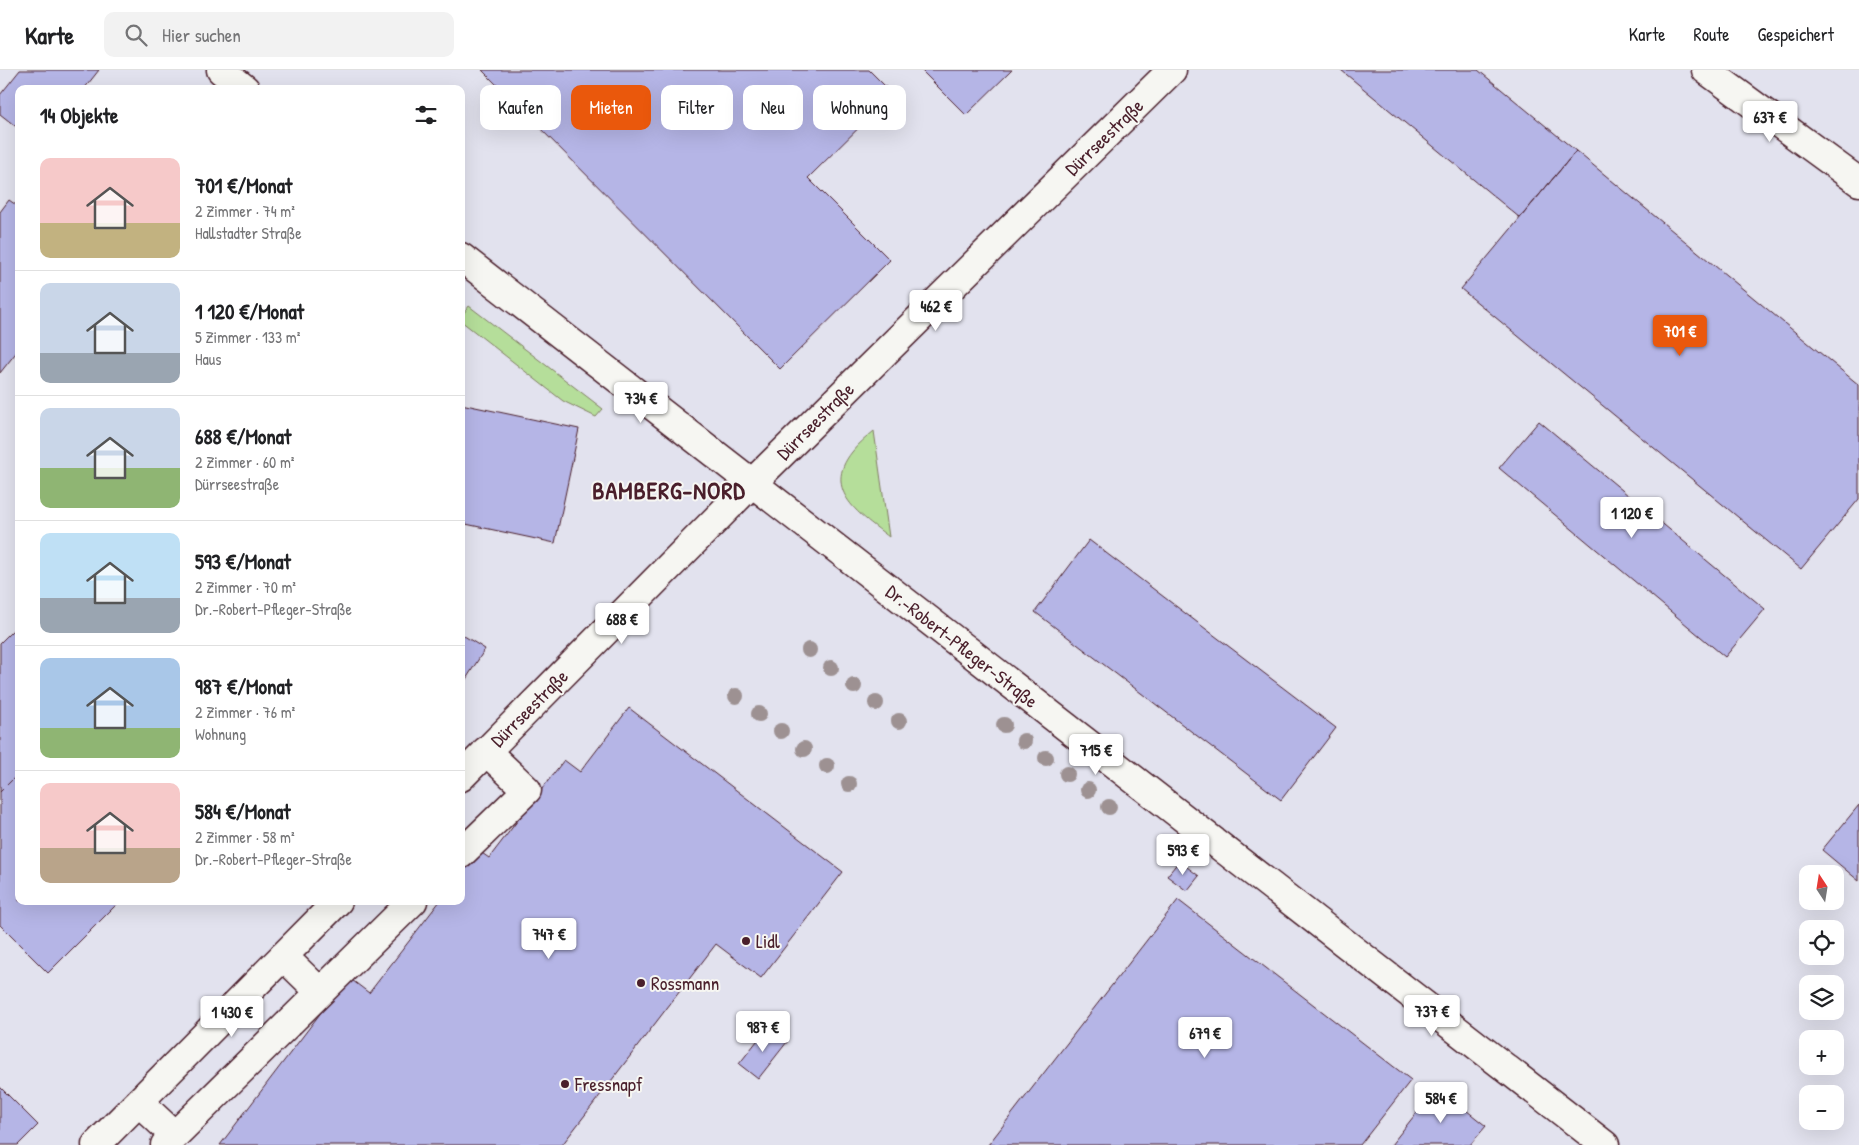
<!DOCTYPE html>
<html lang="de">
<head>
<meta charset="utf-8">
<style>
  :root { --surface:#fff; --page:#f2f2f2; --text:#202124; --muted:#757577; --line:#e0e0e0; --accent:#ea580c }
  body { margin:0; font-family:"Patrick Hand",sans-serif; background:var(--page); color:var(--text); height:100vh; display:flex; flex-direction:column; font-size:19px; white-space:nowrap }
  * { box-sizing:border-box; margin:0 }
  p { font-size:16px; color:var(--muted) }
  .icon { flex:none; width:28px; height:28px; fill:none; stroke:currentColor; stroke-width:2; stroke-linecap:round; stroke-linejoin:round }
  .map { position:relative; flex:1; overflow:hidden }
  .drawer { position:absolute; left:15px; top:15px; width:450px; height:820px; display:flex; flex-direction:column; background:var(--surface); border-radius:10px; box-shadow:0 5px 20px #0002 }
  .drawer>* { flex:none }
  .hud { position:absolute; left:480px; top:15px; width:475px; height:45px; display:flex; gap:10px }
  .needle { width:32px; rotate:348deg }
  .controls { position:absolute; left:1799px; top:795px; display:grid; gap:10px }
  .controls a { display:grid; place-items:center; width:45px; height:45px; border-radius:10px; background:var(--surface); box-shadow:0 5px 20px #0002; font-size:25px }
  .price { position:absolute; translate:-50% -42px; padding:0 11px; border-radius:5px; background:#fff; color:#222; font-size:16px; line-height:32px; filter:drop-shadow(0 1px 2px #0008) }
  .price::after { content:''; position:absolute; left:50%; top:30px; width:15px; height:11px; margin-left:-8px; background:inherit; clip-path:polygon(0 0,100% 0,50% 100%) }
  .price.active { background:var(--accent); color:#fff }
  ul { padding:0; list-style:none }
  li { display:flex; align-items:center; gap:15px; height:125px; padding:0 25px }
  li+li { border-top:1px solid var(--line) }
  li span { display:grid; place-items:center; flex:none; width:140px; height:100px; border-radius:10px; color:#555 }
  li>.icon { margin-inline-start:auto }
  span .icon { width:60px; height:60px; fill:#fffc; stroke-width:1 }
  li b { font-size:21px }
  h2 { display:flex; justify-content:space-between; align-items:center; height:60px; padding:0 25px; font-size:21px }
  .pill { padding:0 18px; border-radius:10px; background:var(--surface); box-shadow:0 5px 20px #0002; font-size:18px; line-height:45px }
  .pill.active { background:var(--accent); color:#fff }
  header { display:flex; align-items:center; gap:30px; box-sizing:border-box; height:70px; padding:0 25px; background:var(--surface); border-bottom:1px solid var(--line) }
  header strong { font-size:24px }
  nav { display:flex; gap:28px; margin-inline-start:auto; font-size:18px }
  .search { width:350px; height:45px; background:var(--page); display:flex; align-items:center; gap:12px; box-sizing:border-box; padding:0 18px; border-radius:10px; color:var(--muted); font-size:19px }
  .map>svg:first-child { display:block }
</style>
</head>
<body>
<header>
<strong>Karte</strong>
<div class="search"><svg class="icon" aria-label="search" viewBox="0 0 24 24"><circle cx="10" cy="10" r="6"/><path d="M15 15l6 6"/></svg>Hier suchen</div>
<nav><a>Karte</a><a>Route</a><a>Gespeichert</a></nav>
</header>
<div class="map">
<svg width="1859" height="1075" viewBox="0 0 1859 1075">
  <rect width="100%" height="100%" fill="#e2e2ee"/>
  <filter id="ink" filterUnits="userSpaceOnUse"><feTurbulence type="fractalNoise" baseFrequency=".02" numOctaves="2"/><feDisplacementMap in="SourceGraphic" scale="10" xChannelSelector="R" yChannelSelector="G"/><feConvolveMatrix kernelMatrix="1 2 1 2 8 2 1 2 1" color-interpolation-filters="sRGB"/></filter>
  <g filter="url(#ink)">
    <path fill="#b5de9a" stroke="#807e62" d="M469 236 603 339 596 347 563 331 461 251V247Z
      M874 361 889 467C862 446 821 421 852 382 858 374 867 367 874 361Z"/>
    <path fill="#b5b5e6" stroke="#4a1f2b" d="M20 0H99L84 19H19V59L0 44V25Z
      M482 0H869L893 24 808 108 890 190 780 299Z
      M921 0H1012L966 45Z
      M1341 0H1478L1576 81 1520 148Z
      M1576 81 1859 315V429L1801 499 1461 219Z
      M9 130 19 137V279L0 303V142Z
      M461 334 579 359 555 473 461 453Z
      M1539 351 1765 539 1725 587 1499 398Z
      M1089 470 1336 658 1281 730 1035 542Z
      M19 554V703L0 722V573Z
      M461 564 485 579 461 617Z
      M629 638 843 802 761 908 716 874 562 1075H220L348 907 369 923 440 831H461V804L479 781 489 788 564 690 580 702Z
      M19 703V831H120L48 903 0 855V722Z
      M1859 735V811L1822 780Z
      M1179 791 1199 806 1187 821 1167 806Z
      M1178 830 1411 1010 1360 1075H988Z
      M768 957 787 972 758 1009 739 994Z
      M0 1017 38 1055 18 1075H0Z
      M1437 1017 1486 1056 1470 1075H1391Z"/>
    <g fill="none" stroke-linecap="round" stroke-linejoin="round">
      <g stroke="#4a1f2b" stroke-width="31">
        <path id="minor" d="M221 0 245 19
          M461 187 1605 1075
          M461 707 752 413 1172 0
          M461 784 527 720 486 681
          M283 886 320 922
          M139 1032 174 1065
          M96 1075 338 831
          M165 1075 413 831"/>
      </g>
      <g stroke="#4a1f2b" stroke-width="31">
        <path id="major" d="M1706 0 1859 112"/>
      </g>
      <use href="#minor" stroke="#f6f6f2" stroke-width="28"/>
      <use href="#major" stroke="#f6f6f2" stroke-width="28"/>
    </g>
    <g fill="#9d9192">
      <circle cx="809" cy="580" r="8"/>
      <circle cx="831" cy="598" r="8"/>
      <circle cx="854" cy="616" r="8"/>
      <circle cx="736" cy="626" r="8"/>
      <circle cx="876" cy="633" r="8"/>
      <circle cx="759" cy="644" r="8"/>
      <circle cx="899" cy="651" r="8"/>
      <circle cx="1004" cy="655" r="8"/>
      <circle cx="781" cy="661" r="8"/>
      <circle cx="1024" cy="671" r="8"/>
      <circle cx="804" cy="679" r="8"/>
      <circle cx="1046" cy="688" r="8"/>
      <circle cx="827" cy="696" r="8"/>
      <circle cx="1067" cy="704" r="8"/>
      <circle cx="849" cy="714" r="8"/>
      <circle cx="1088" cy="720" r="8"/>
      <circle cx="1109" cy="737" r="8"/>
    </g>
  </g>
  <g fill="#4a1f2b" stroke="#f6f6f2" stroke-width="2">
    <circle cx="746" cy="871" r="5"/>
    <circle cx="641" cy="913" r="5"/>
    <circle cx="565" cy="1014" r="5"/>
  </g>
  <g text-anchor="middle" stroke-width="4" stroke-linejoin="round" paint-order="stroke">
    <g font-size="19" fill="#4a1f2b" stroke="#f6f6f2">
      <text transform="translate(1104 67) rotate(-44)" y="7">Dürrseestraße</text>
      <text transform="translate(815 351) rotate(-45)" y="7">Dürrseestraße</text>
      <text transform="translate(962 576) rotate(38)" y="7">Dr.-Robert-Pfleger-Straße</text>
      <text transform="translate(529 638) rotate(-45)" y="7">Dürrseestraße</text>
    </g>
    <g font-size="19" fill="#4a1f2b" stroke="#f6f6f2" text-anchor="start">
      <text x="756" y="878">Lidl</text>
      <text x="651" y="920">Rossmann</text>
      <text x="575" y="1021">Fressnapf</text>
    </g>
    <g font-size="24" font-weight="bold" letter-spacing="1" fill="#4a1f2b" stroke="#f6f6f2">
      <text x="669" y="429">BAMBERG-NORD</text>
    </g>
  </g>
</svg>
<div class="controls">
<a><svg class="needle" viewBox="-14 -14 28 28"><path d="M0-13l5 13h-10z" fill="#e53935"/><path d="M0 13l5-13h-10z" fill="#757577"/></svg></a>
<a><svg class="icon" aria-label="locate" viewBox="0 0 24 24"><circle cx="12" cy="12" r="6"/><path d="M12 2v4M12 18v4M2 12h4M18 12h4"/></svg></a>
<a><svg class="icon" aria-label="layers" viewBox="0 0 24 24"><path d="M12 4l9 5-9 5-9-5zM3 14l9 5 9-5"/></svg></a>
<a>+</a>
<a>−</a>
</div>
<b class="price" style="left:1770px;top:73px">637 €</b>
<b class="price" style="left:936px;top:262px">462 €</b>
<b class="price active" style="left:1680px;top:287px">701 €</b>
<b class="price" style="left:641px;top:354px">734 €</b>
<b class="price" style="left:1632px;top:469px">1 120 €</b>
<b class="price" style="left:622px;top:575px">688 €</b>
<b class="price" style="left:1096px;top:706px">715 €</b>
<b class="price" style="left:1183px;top:806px">593 €</b>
<b class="price" style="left:549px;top:890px">747 €</b>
<b class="price" style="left:1432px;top:967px">737 €</b>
<b class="price" style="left:232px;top:968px">1 430 €</b>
<b class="price" style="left:763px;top:983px">987 €</b>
<b class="price" style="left:1205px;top:989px">679 €</b>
<b class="price" style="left:1441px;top:1054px">584 €</b>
<div class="hud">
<a class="pill">Kaufen</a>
<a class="pill active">Mieten</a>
<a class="pill">Filter</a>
<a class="pill">Neu</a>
<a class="pill">Wohnung</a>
</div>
<section class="drawer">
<h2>14 Objekte<svg class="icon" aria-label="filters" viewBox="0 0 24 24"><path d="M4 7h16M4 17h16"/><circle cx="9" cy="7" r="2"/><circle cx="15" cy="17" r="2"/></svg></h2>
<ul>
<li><span style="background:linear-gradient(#f6c9c9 65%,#c2b280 0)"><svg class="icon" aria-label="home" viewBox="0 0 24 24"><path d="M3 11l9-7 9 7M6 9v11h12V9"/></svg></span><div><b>701 €/Monat</b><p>2 Zimmer · 74 m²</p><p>Hallstadter Straße</p></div></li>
<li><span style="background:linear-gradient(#c9d6e8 70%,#9aa5b1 0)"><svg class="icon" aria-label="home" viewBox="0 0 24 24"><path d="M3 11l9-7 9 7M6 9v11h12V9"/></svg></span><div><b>1 120 €/Monat</b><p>5 Zimmer · 133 m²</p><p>Haus</p></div></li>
<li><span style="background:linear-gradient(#c9d6e8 60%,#8fb573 0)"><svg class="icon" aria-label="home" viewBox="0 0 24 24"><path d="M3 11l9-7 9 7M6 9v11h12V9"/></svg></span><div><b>688 €/Monat</b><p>2 Zimmer · 60 m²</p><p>Dürrseestraße</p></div></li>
<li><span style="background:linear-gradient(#bfe0f5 65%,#9aa5b1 0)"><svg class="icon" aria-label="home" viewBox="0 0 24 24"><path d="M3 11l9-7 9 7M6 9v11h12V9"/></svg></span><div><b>593 €/Monat</b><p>2 Zimmer · 70 m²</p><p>Dr.-Robert-Pfleger-Straße</p></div></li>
<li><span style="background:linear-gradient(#a9c7e8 70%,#8fb573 0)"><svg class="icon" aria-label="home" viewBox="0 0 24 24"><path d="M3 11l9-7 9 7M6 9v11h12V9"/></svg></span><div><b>987 €/Monat</b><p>2 Zimmer · 76 m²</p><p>Wohnung</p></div></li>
<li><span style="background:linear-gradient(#f6c9c9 65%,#b9a48a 0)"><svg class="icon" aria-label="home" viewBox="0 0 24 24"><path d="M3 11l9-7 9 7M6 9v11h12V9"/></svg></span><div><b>584 €/Monat</b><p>2 Zimmer · 58 m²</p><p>Dr.-Robert-Pfleger-Straße</p></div></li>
</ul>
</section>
</div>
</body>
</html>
